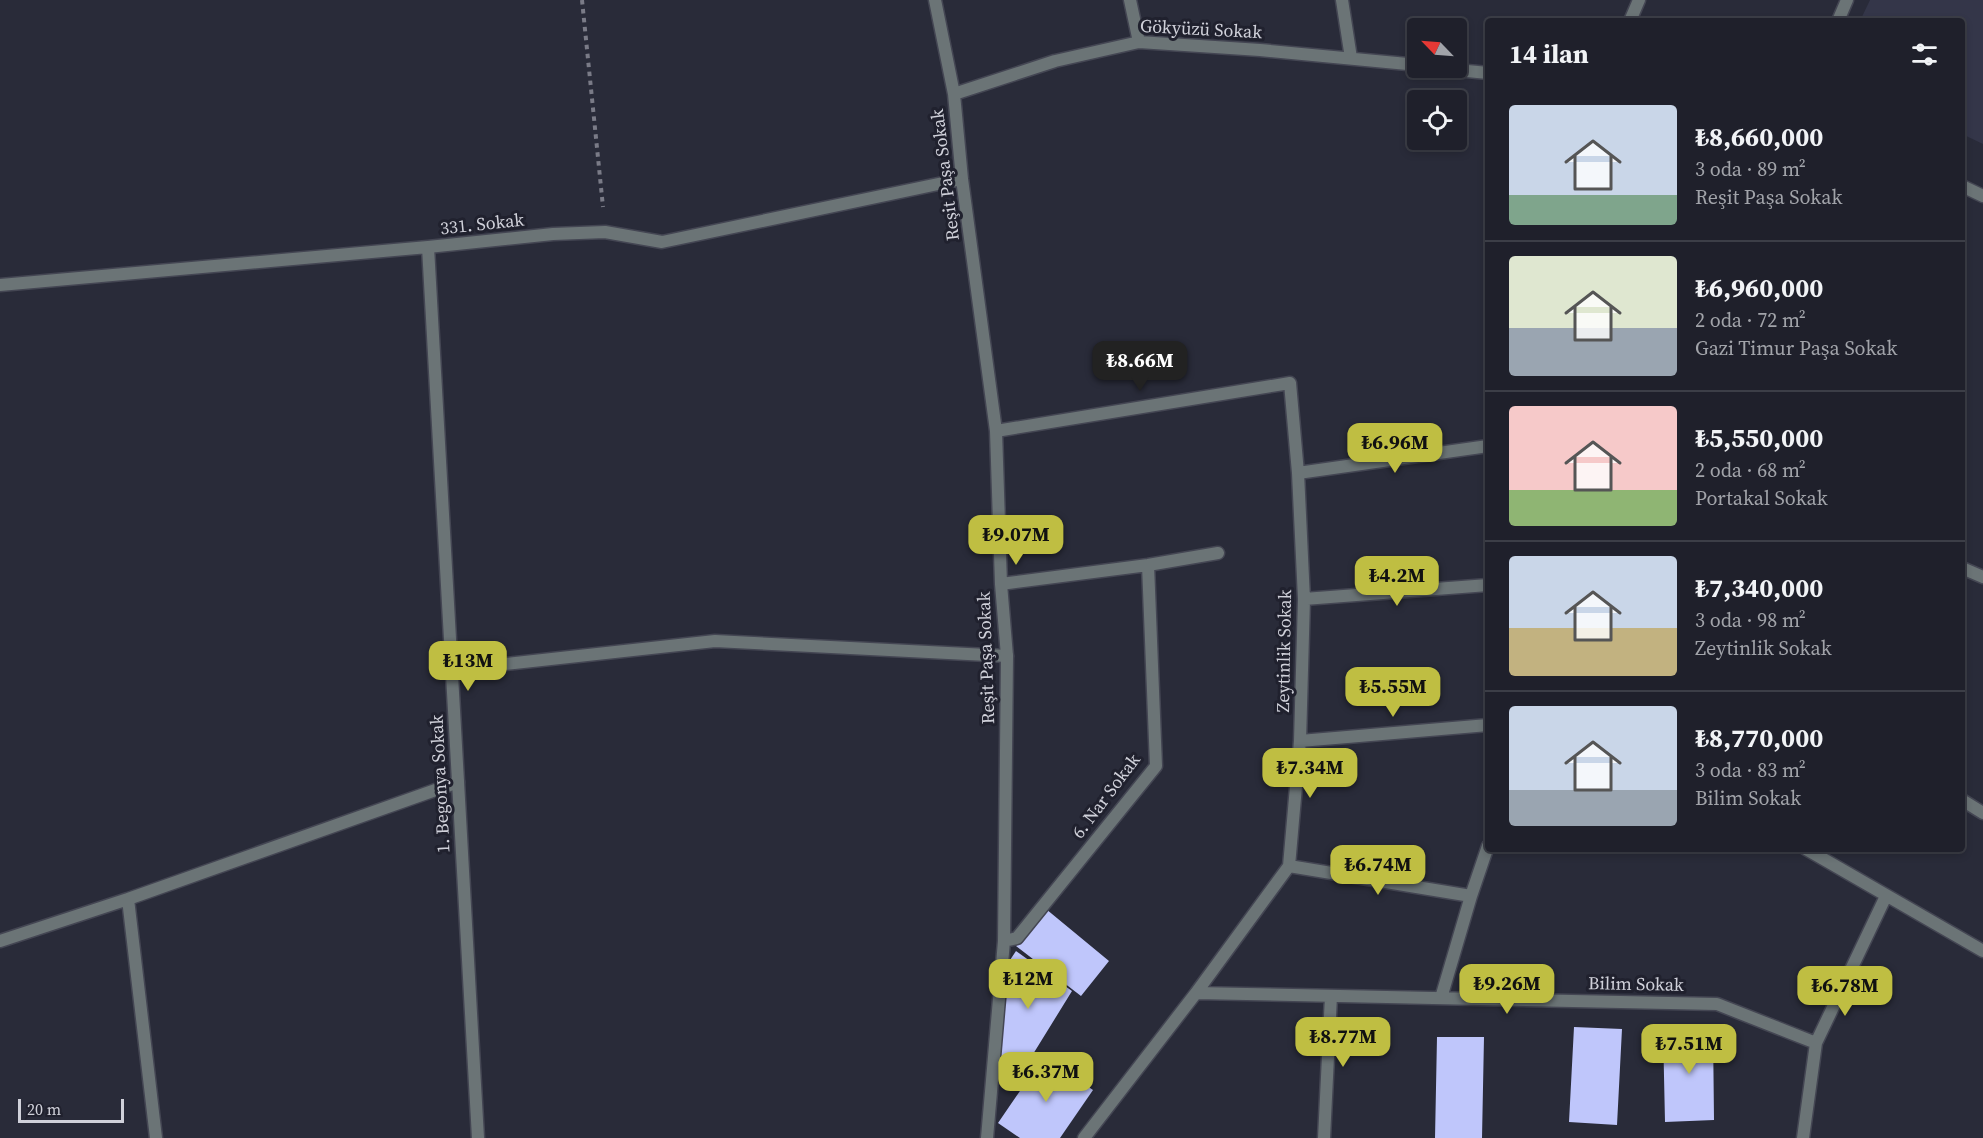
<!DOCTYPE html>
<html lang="tr">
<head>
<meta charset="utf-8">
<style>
  :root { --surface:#1f202b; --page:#272833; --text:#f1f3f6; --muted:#a1a3a9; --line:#3c3e47; --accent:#bfbe42 }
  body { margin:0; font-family:"Source Serif 4",serif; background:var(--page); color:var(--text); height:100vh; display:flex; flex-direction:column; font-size:22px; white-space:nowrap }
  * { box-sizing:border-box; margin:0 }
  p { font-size:20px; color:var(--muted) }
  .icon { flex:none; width:33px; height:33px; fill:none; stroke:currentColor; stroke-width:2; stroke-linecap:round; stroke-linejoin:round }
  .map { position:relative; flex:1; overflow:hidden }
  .drawer { position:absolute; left:1485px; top:18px; width:480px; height:834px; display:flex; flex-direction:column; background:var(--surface); border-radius:6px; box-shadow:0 3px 9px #0003,0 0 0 2px var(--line) }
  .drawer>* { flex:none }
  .needle { width:39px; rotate:295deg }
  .tools { position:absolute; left:1407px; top:18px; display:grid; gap:12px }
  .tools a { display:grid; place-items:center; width:60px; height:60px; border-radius:6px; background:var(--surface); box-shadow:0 3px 9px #0003,0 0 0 2px var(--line); font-size:30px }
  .scale { position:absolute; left:18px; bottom:15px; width:106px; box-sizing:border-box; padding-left:6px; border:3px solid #d0d1da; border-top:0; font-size:16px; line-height:21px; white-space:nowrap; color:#d0d1da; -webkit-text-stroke:4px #20212e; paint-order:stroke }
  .price { position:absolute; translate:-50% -51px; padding:0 14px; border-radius:12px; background:var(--accent); color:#111; font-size:20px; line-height:39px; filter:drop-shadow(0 2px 3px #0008) }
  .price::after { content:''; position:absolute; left:50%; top:36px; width:18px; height:14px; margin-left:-9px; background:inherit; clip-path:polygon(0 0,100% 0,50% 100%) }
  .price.active { background:#222; color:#fff }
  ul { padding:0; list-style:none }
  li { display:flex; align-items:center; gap:18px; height:150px; padding:0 24px }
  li+li { border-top:2px solid var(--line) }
  li span { display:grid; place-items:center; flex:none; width:168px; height:120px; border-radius:6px; color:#555 }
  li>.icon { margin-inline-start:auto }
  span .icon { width:72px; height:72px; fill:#fffc; stroke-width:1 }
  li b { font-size:26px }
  h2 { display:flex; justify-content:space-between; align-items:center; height:72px; padding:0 24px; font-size:26px }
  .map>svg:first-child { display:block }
</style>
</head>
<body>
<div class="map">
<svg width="1983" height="1138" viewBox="0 0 1983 1138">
  <rect width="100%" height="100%" fill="#292b39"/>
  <path fill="#343649" d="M1870 0H1983V144L1962 134V21H1860Z"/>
  <path fill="#bfc6fb" d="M1046 909 1109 961 1081 996 1016 946Z
    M1016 951 1072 991 1022 1072 999 1058 1006 966Z
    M1574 1027 1622 1029 1617 1125 1569 1122Z
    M1713 1029 1714 1120 1665 1122 1663 1030Z
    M1437 1037H1484L1482 1138H1435Z
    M1044 1056 1093 1090 1060 1138H1020L998 1123Z"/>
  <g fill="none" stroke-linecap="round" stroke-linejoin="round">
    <g stroke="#444653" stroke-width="15">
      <path id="service" d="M451 670 715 641 1007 656
        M128 899 156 1138
        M0 941 128 899 458 782"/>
    </g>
    <g stroke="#444653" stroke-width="15">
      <path id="minor" d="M935 0 954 94 962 179 996 431 1001 584 1007 656 1004 941 987 1138
        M1130 0 1139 42
        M1342 0 1351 58
        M1630 21 1639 0
        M1838 21 1847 0
        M1436 68 1488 73
        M954 94 1055 61 1139 42 1260 50 1418 65
        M1962 186 1983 196
        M428 247 478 1138
        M0 285 428 247 553 234 605 232 662 242 962 179
        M996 431 1290 383 1298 473 1304 599 1300 741 1289 866 1196 993 1084 1138
        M1298 473 1488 446
        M1962 568 1983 577
        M1001 584 1148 565 1218 553
        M1304 599 1488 585
        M1300 741 1488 725
        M1962 800 1983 813
        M1806 849 1983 951
        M1289 866 1471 896
        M1004 941 1017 938 1156 766 1148 565
        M1196 993 1717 1004 1816 1043
        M1441 998 1471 896 1488 846
        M1324 1138 1331 996
        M1803 1138 1816 1043 1886 896"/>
    </g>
    <path stroke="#7a7b87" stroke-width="4" stroke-dasharray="4.5 4.5" stroke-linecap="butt" d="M582 0 603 207"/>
    <use href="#service" stroke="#6b7476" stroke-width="12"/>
    <use href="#minor" stroke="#6b7476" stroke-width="12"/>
  </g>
  <g text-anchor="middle" stroke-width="6" stroke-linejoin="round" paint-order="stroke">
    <g font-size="18" fill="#d0d1da" stroke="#20212e">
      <text transform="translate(1201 29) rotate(3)" y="6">Gökyüzü Sokak</text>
      <text transform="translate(945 175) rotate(-97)" y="6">Reşit Paşa Sokak</text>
      <text transform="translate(482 224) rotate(-6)" y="6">331. Sokak</text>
      <text transform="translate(1284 651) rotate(-89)" y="6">Zeytinlik Sokak</text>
      <text transform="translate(986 658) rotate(-92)" y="6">Reşit Paşa Sokak</text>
      <text transform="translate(440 784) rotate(-93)" y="6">1. Begonya Sokak</text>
      <text transform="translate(1106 796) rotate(-53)" y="6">6. Nar Sokak</text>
      <text transform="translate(1636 984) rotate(1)" y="6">Bilim Sokak</text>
    </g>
  </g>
</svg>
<div class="tools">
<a><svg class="needle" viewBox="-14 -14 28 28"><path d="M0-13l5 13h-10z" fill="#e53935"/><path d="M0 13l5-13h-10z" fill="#a1a3a9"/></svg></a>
<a><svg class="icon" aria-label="locate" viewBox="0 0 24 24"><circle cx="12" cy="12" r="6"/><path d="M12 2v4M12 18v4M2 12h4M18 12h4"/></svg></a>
</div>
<div class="scale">20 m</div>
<b class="price active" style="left:1140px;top:392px">₺8.66M</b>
<b class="price" style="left:1395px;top:474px">₺6.96M</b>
<b class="price" style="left:1016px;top:566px">₺9.07M</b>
<b class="price" style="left:1397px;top:607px">₺4.2M</b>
<b class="price" style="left:468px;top:692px">₺13M</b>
<b class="price" style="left:1393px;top:718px">₺5.55M</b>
<b class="price" style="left:1310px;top:799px">₺7.34M</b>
<b class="price" style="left:1378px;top:896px">₺6.74M</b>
<b class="price" style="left:1028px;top:1010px">₺12M</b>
<b class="price" style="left:1507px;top:1015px">₺9.26M</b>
<b class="price" style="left:1845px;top:1017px">₺6.78M</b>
<b class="price" style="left:1343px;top:1068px">₺8.77M</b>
<b class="price" style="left:1689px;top:1075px">₺7.51M</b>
<b class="price" style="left:1046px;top:1103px">₺6.37M</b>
<section class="drawer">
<h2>14 ilan<svg class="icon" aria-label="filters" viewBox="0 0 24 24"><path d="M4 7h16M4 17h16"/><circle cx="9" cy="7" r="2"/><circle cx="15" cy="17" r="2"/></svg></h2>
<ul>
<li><span style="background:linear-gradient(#c9d6e8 75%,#7fa58c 0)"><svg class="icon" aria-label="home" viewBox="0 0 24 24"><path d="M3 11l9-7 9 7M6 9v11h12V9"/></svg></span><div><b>₺8,660,000</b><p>3 oda · 89 m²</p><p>Reşit Paşa Sokak</p></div></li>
<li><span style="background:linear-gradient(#dfe7d0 60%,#9aa5b1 0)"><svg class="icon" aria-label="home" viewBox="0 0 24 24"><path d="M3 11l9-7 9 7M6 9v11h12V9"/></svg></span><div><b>₺6,960,000</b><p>2 oda · 72 m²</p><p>Gazi Timur Paşa Sokak</p></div></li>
<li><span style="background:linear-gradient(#f6c9c9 70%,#8fb573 0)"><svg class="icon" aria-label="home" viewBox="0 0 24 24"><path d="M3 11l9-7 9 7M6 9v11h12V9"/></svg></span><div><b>₺5,550,000</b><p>2 oda · 68 m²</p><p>Portakal Sokak</p></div></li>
<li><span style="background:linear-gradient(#c9d6e8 60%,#c2b280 0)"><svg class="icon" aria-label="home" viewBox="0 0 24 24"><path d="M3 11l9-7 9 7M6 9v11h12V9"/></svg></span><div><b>₺7,340,000</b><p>3 oda · 98 m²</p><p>Zeytinlik Sokak</p></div></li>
<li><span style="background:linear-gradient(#c9d6e8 70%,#9aa5b1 0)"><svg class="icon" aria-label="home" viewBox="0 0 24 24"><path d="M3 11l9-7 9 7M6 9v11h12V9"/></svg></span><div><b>₺8,770,000</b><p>3 oda · 83 m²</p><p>Bilim Sokak</p></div></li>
</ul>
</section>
</div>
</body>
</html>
